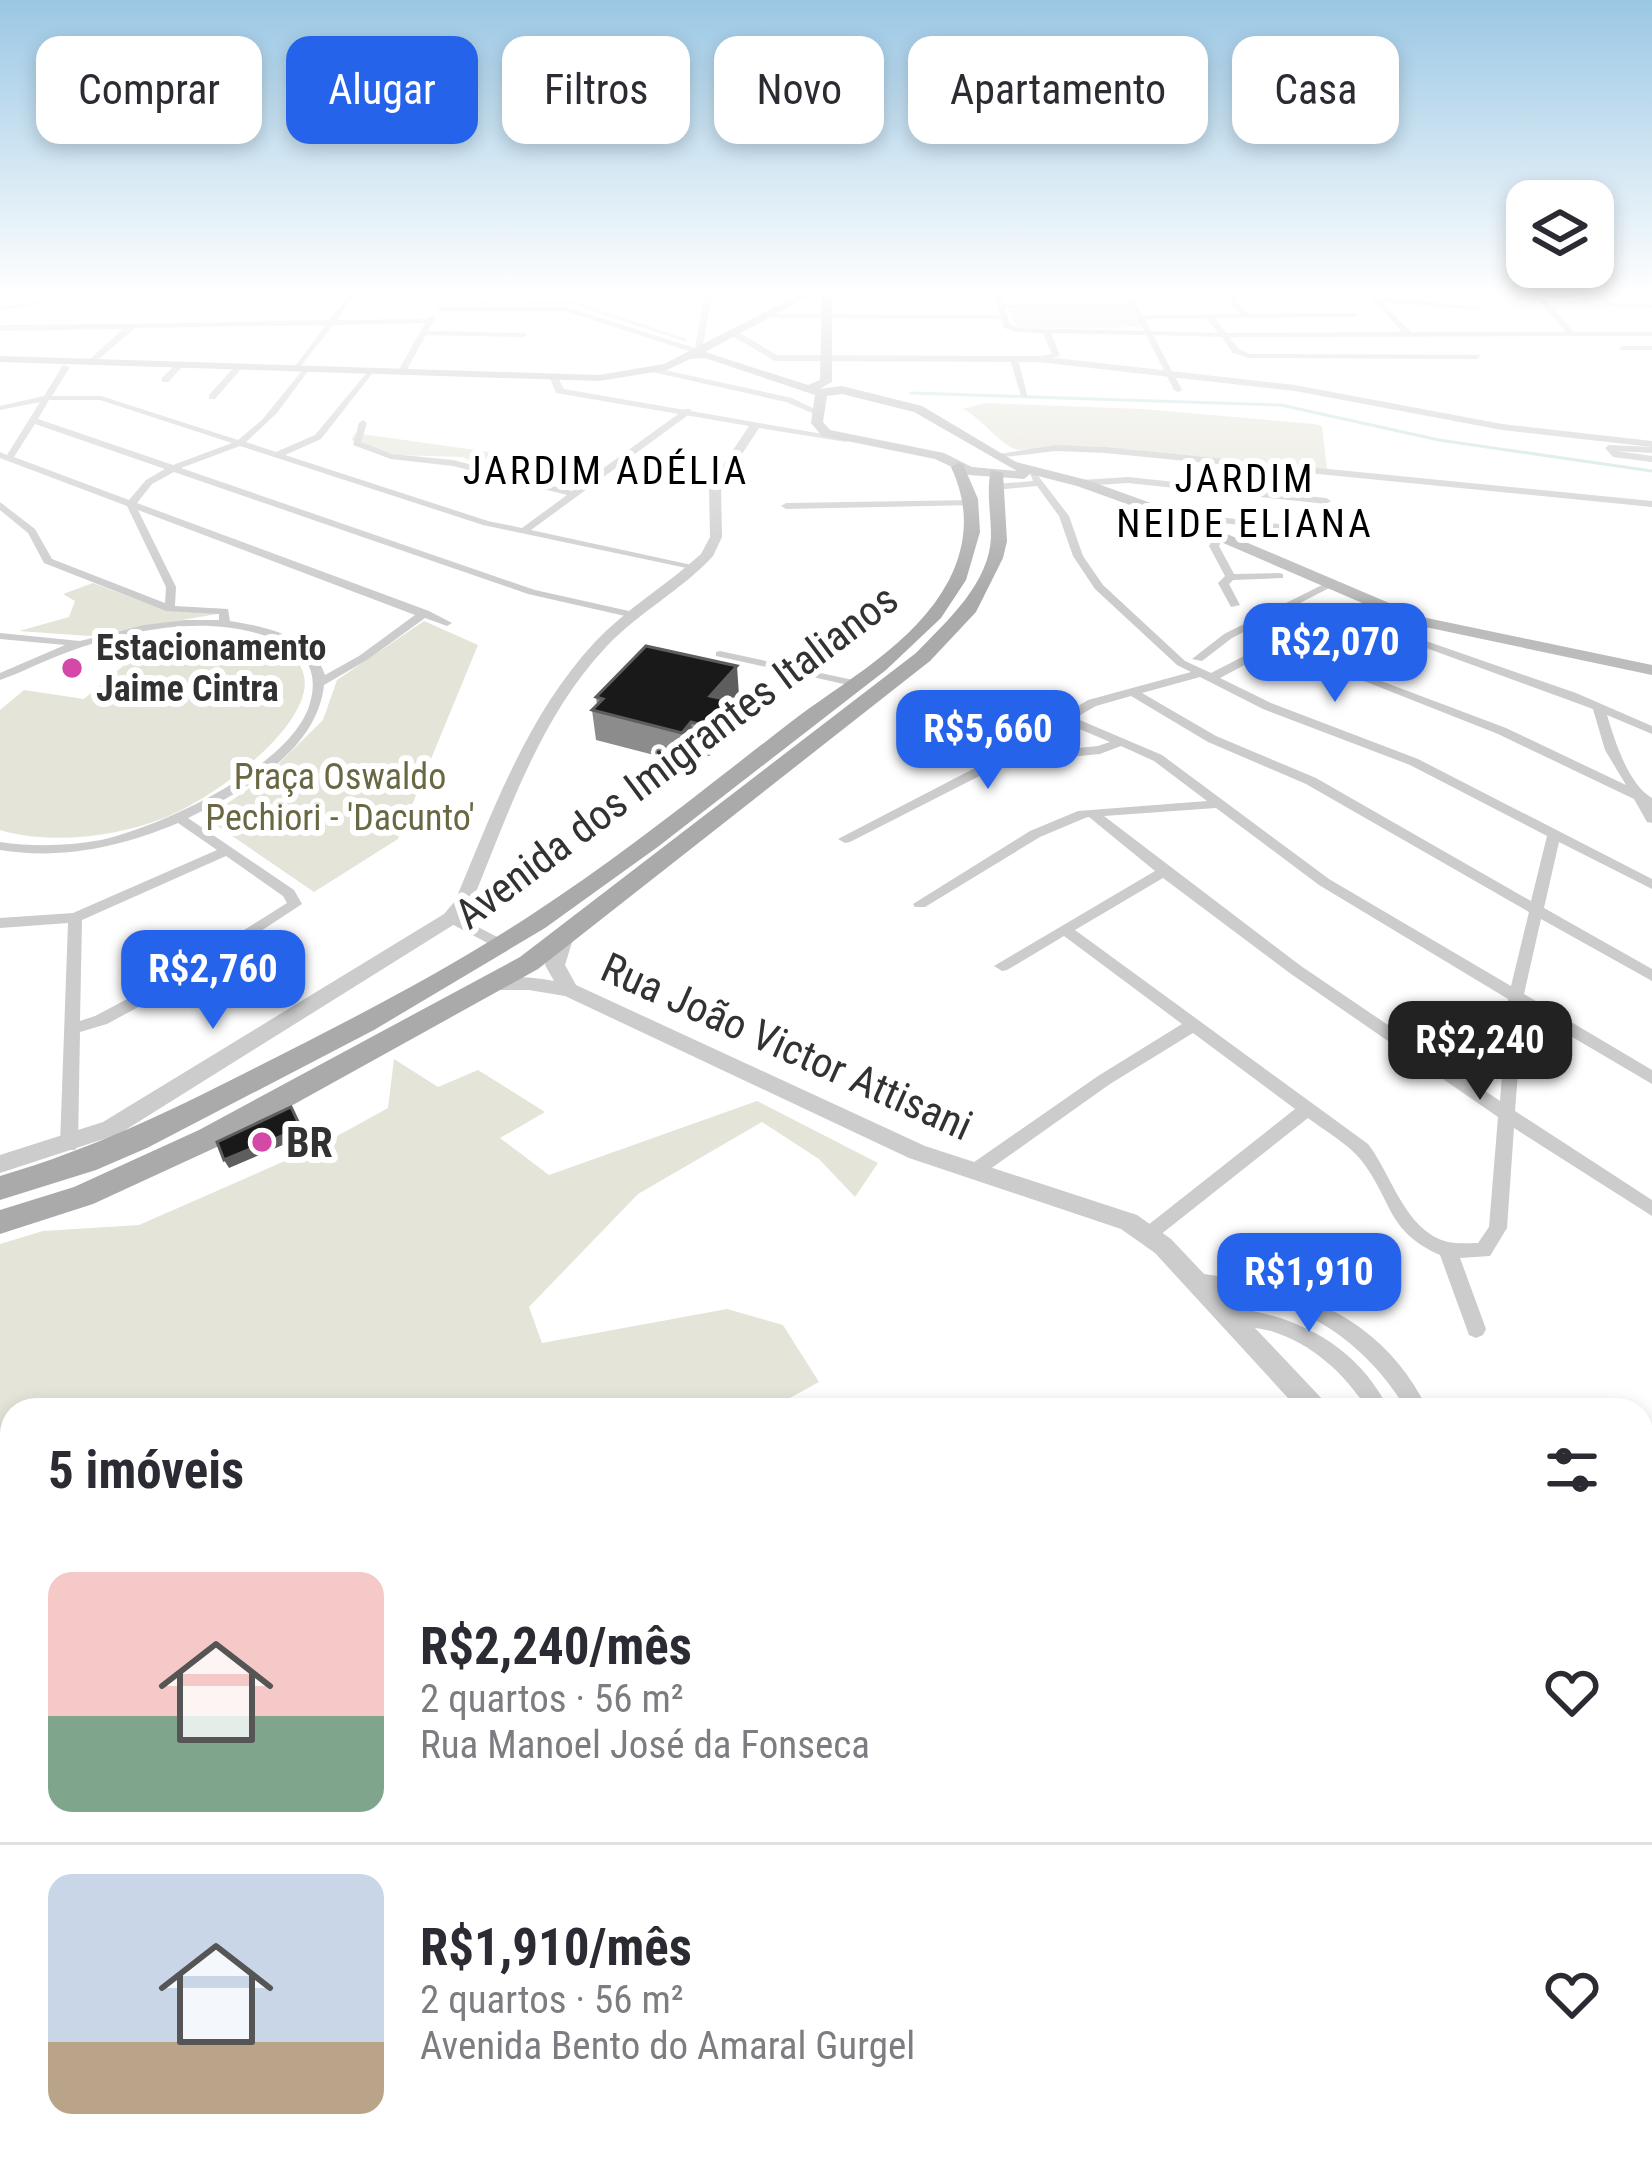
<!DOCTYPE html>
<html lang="pt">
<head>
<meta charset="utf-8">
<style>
  :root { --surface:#fff; --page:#f2f2f3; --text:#2b2b33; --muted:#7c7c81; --line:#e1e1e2; --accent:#2563eb }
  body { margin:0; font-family:"Roboto Condensed",sans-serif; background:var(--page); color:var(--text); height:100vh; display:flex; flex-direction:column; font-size:45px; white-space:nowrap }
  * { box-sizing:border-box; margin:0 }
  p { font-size:39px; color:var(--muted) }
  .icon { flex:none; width:66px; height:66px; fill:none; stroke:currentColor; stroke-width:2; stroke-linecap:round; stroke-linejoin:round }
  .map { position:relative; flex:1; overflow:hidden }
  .drawer { position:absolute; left:0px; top:1398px; width:1653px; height:768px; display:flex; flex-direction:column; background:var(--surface); border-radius:36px 36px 0 0; box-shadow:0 6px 18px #0003 }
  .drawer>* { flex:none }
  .banner { position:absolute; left:36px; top:36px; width:1581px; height:108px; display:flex; gap:24px }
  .fabs { position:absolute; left:1506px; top:180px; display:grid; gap:24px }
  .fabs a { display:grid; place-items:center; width:108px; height:108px; border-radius:24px; background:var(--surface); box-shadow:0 6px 18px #0003; font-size:60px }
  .price { position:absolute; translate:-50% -102px; padding:0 27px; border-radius:24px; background:var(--accent); color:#fff; font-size:39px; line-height:78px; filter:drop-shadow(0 3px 6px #0008) }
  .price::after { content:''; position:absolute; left:50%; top:72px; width:36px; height:27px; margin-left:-18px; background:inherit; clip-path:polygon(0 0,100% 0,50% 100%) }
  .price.on { background:#222; color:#fff }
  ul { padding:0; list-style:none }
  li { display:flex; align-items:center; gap:36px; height:300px; padding:0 48px }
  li+li { border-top:3px solid var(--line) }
  li span { display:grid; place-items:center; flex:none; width:336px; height:240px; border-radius:24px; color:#555 }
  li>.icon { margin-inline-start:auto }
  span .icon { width:144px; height:144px; fill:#fffc; stroke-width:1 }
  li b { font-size:51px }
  h2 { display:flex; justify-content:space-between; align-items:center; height:144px; padding:0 48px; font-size:51px }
  .tag { padding:0 42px; border-radius:24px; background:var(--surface); box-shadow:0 6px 18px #0003; font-size:42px; line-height:108px }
  .tag.on { background:var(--accent); color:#fff }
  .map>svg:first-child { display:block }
</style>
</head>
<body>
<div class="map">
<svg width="1652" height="2166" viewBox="0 0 1652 2166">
  <rect width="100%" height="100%" fill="#fff"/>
  <path fill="#e5e4d9" d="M1014 308H1121L1131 310 1142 327 1017 328 1008 311Z
    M985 403 1143 409 1314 424 1322 426 1327 469 1088 446 1018 450C1002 447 983 419 963 409Z
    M355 433 496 453 476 464 463 457 396 455 351 440Z
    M93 583 159 608 223 613 89 636 19 631 69 617 75 601 63 594Z
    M424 621 478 645 398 839 314 892 206 818 264 778 323 720 337 680Z
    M216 636C405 647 246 785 164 818 116 837 50 845 0 830V710L24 690 84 699 136 655 133 647Z
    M394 1059 438 1087 478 1070 545 1112 500 1138 549 1175 757 1101 878 1163 855 1197 819 1159 762 1122 638 1194 529 1307 542 1343 727 1309 783 1325 819 1382 768 1410H12V1486L0 1488V1244L43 1231 139 1225 319 1146 388 1108Z
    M12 1488V1789L0 1793V1502Z"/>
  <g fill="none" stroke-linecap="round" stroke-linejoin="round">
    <path stroke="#c6e3dd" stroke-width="3" d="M421 292 492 304 571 302 685 340
      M576 302 629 292
      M0 309 101 292
      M911 393 1281 405 1439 440 1652 471"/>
    <path fill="#ccc" fill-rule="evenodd" d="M439 292H450L463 298 460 300Z
      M705 292H712L702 350 695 353 565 311H440L436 309 440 307H566L695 348Z
      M993 292H1000L1003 304H1130L1124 292H1131L1142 315 1241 314 1231 305 1229 292H1236L1238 304 1249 314 1354 313 1358 315 1354 317 1215 318 1226 333 1402 332 1372 299 1374 296 1484 308 1480 310 1381 302 1411 332H1566L1531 292H1538L1574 332H1652V336L1229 337 1239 349 1250 354 1480 355 1477 359 1249 358 1233 353 1222 337 1153 335 1182 390 1178 392 1174 390 1146 335 1051 333 1060 356 1038 361 1035 357 1052 354 1043 333 1017 332 1004 328 1001 319 773 318 769 316 773 314 1000 315ZM1005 308H1132L1144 331 1018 328 1010 325ZM1145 319H1207L1218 333 1151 331Z
      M1309 292H1317L1326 301 1321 302Z
      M350 295 353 297 336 320 427 319 432 315 436 317 428 331 523 333 527 335 523 337 426 335 405 373 401 375 397 373 425 323 333 325 297 371 293 369 326 325 132 328 128 326 132 324 329 320Z
      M1608 303 1652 304V308L1606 306Z
      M1622 346H1652V350H1619Z
      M1014 357 1018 359 1028 398 1021 396 1010 359Z
      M177 363 184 365 168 382H162V378Z
      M63 365 70 367 52 396H101L238 440 262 420 305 367H311L277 413 246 442 276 452 315 435 369 370H375L321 439 285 455 488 521 522 528 567 495 453 466 391 459 353 445 359 423 363 420 367 423 361 442 392 454 453 460 572 491 685 409H691V413L531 530 701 567 696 570 483 525 240 446 181 468 535 590 638 613V617L634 618 528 594 174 472 152 484 137 503 429 611 452 623 447 626 425 618 367 660 324 685C317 751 243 792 188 818L294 890 302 904 179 985 107 1024 80 1032 78 1145 75 1150H63L60 1145 68 923 0 928V918L73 913 217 850 178 823C121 847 62 860 0 850V842C34 847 67 846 101 840 160 827 293 766 310 703 318 675 309 655 283 643 217 612 135 628 68 652 45 660 23 672 0 680V673L65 645 0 639V633L80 641 144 625 185 620H219V614L166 611 44 563 28 533 0 510V502L35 529 52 559 165 603 166 587 127 506 0 458V452L7 455 40 402 0 410V406L44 396ZM49 400H100L232 443 173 465 38 419ZM35 424 165 469 146 480 129 500 14 457ZM138 510 415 615 359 656 325 675C312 635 266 627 230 621L228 609 175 606 176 587ZM226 856 283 896 287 903 169 977 95 1016 80 1021 82 920Z
      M236 365 243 367 215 399H209V395Z
      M655 368 792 398 821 412 817 415 786 402 652 372Z
      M1056 445 1105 447 1652 501V507L1105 453 1056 451 996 458 992 455Z
      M1609 445 1652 447V453L1617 451 1652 456V462L1613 457 1605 448Z
      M1030 473H1036L1069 516 1083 556 1103 585 1185 661 1211 673 1297 629H1305V633L1220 678 1271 703 1418 759 1652 879V889L1559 842 1544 908 1652 969V981L1541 919 1524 994 1652 1070V1084L1523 1008 1515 1111 1652 1200V1216L1514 1128 1507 1228 1490 1256 1460 1258 1486 1329 1483 1335 1476 1338 1469 1335 1440 1255C1386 1231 1393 1201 1361 1160 1347 1143 1325 1131 1308 1118L1155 1239 1149 1242 1143 1239 1140 1234 1143 1229 1295 1109 1193 1033 1110 1084 979 1177H967L964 1172 967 1167 1098 1076 1182 1024 1064 936 1007 970 1002 971 994 966 1155 871 1089 817 1085 818 1040 837 925 907H915L913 904 1030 831 1078 811 1207 801 1154 761 1121 746 1100 754 1005 763 850 842 845 843 838 839 998 756 1098 746 1110 742 1016 702V696H1024L1065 714 1088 700 1191 672 1177 665 1095 589 1073 556 1059 516 1037 486 996 490 991 487 996 484 1033 481ZM1200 677 1263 709 1410 765 1547 836 1531 901 1316 778 1216 736 1142 693ZM1131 696 1208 742 1306 784 1529 912 1511 986 1329 879 1162 755 1075 718 1096 706ZM1216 808 1319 885 1508 999 1500 1101 1301 966 1104 816ZM1163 878 1291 974 1498 1117 1489 1227 1478 1243C1469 1243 1457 1244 1448 1242 1405 1231 1392 1175 1368 1144L1075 930Z
      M1128 477 1326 498 1331 501 1326 504 1128 483 1082 486 1077 483 1082 480Z
      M973 500 976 501V505L786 509 781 506 786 503Z
      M1168 511 1330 530 1335 533 1330 536 1165 516 1163 514Z
      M1219 532 1224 535 1219 546 1234 574 1279 573 1283 574V578L1233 580 1229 584 1240 605 1231 607 1218 583 1225 576 1209 546 1216 533Z
      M1328 582 1337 584 1232 638 1202 661 1192 659 1224 634Z
      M1413 619 1422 621 1420 635 1426 641 1576 693 1652 726V734L1607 715C1615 741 1628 784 1652 798V823L1647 822 1634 799 1498 734 1326 666 1336 664 1506 728 1626 785 1605 750 1593 709 1418 645 1408 636Z
      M720 651 853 680 859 683 853 686 716 656V652Z
      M451 913 507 942 509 945 507 948H497L446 921 444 918Z
      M1197 1273C1296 1286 1381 1314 1428 1410H1407C1373 1356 1329 1317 1266 1301 1241 1294 1215 1294 1190 1287L1188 1281 1190 1275Z
      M1230 1307C1298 1316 1358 1346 1389 1410H1368C1345 1374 1313 1344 1271 1331 1255 1327 1239 1326 1223 1321L1220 1315 1223 1309Z
      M1641 1617 1649 1621 1652 1628 1649 1646 1641 1650Z
      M375 2154H405L401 2166H371Z
      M719 2154H757L751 2166H713Z
      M838 2154H868L871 2166H841Z
      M910 2154H940L944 2166H914Z
      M1183 2154H1213L1209 2166H1179Z
      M1247 2154H1277L1273 2166H1243Z
      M1284 2154H1314L1319 2166H1289Z
      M1529 2154H1559L1557 2166H1527Z"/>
    <path fill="#ccc" fill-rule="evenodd" d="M135 324V328L93 364 90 359 123 329 0 331V325Z
      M732 332H738L777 355 1038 356 1295 385 1502 424 1652 441V447L1502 430 1295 391 1038 362 775 361 732 336Z
      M549 376H557L564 389 852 439 846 442 759 428 721 486 722 537 713 556C682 590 639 612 606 647 540 717 508 814 472 902L458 922 119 1134 0 1173V1155L103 1122 444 914 455 901C493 811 527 715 595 642 626 609 667 585 701 554L710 537 709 486 749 426 556 393Z
      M564 933 573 939 565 965 576 985 925 1146 1137 1215 1171 1239 1325 1402 1329 1410H1299L1155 1253 1121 1229 909 1158 565 996 529 990H484L481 985 484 980C508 975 531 977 554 981L545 965 555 939Z
      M12 2031V2069L0 2074V2036Z"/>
    <path fill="#bcbcbc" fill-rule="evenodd" d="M804 292H817L705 352 808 385 820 380 822 292H832V382L819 389 842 386 922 406 1016 462 1087 480 1173 511 1422 617 1652 665V675L1411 624 1163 517 1077 486 1030 474 1024 479 969 475 935 459 822 436 811 423 815 395 705 358 690 359 667 370 599 381 0 362V356L599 375 664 364ZM842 394 914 412 1017 471 972 467 944 453 830 430 823 422 827 396Z"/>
    <path fill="#aaa" fill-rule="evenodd" d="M958 463 963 464 978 499 980 532 966 580 941 618 886 670 659 846 545 928 374 1030 147 1148 96 1170 0 1200V1176C92 1149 166 1113 251 1070 346 1022 441 974 531 915 620 857 703 790 787 725 842 682 915 645 949 580 968 543 969 505 951 467Z
      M991 470 1003 473 1007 541 1003 558 976 612 930 661 538 969 219 1146 93 1204 0 1234V1210L74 1187 199 1130 520 957 916 653C947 621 990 583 991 536 991 514 986 490 991 470Z"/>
  </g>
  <path fill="#8c8c8c" d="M739 695 729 707 731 730 709 756 694 752 685 763 596 740 592 710 597 705 596 697Z"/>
  <path fill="#5e5e5e" d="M737 666 739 695 729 707 731 730 709 756 707 726 710 696Z
    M691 722 694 752 685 763 682 733Z
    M301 1128 304 1136 229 1168 224 1160Z"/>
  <path fill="#191919" stroke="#5e5e5e" stroke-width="3" d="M646 646 737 666 710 696 729 700 707 726 691 722 682 733 592 710 603 699 596 697Z
    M291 1107 301 1128 224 1160 217 1142Z"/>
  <linearGradient id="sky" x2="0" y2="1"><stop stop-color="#9ac7e4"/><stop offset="0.49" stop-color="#fff"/><stop offset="1" stop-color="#fff" stop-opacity="0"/></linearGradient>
  <rect width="1652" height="596" fill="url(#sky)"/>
  <g fill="#d449a7" stroke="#fff" stroke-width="4.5">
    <circle cx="72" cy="668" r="12"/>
    <circle cx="262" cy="1142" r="12"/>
  </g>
  <g text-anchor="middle" stroke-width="12" stroke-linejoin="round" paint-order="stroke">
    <g font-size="36" font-weight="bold" fill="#323232" stroke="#fff" text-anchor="start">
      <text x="96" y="660">Estacionamento<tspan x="96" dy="41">Jaime Cintra</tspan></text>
    </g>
    <g font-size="36" fill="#6a6843" stroke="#fff">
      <text x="340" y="789">Praça Oswaldo<tspan x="340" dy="41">Pechiori - 'Dacunto'</tspan></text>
    </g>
    <g font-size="39" letter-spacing="3" fill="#000" stroke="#fff">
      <text x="606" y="484">JARDIM ADÉLIA</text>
      <text x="1245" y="492">JARDIM<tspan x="1245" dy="45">NEIDE ELIANA</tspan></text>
    </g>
    <g font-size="42" fill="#323232" stroke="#fff">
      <text transform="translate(676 756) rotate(-37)" y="15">Avenida dos Imigrantes Italianos</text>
      <text transform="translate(787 1046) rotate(24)" y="15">Rua João Victor Attisani</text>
    </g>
    <g font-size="42" font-weight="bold" fill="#323232" stroke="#fff" text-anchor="start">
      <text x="286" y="1157">BR</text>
    </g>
  </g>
</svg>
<div class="fabs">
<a><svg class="icon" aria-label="layers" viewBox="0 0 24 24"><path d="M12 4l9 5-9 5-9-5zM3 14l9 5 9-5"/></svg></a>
</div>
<b class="price" style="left:1335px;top:705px">R$2,070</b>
<b class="price" style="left:988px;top:792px">R$5,660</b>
<b class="price" style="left:213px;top:1032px">R$2,760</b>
<b class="price on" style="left:1480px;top:1103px">R$2,240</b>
<b class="price" style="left:1309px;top:1335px">R$1,910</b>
<div class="banner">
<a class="tag">Comprar</a>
<a class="tag on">Alugar</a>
<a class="tag">Filtros</a>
<a class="tag">Novo</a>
<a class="tag">Apartamento</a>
<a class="tag">Casa</a>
</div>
<section class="drawer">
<h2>5 imóveis<svg class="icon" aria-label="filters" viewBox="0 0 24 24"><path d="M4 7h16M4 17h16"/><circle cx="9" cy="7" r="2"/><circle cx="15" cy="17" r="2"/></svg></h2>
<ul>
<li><span style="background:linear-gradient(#f6c9c9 60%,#7fa58c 0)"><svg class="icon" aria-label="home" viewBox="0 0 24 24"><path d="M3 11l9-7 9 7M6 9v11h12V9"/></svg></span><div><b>R$2,240/mês</b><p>2 quartos · 56 m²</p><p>Rua Manoel José da Fonseca</p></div><svg class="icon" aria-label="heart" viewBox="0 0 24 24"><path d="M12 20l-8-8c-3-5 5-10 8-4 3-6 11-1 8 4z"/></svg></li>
<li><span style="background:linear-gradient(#c9d6e8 70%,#b9a48a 0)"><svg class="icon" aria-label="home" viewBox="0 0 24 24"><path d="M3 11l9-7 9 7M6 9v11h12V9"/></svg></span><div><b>R$1,910/mês</b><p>2 quartos · 56 m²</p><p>Avenida Bento do Amaral Gurgel</p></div><svg class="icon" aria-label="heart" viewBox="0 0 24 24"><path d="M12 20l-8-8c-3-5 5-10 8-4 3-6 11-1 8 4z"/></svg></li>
</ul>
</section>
</div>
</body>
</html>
